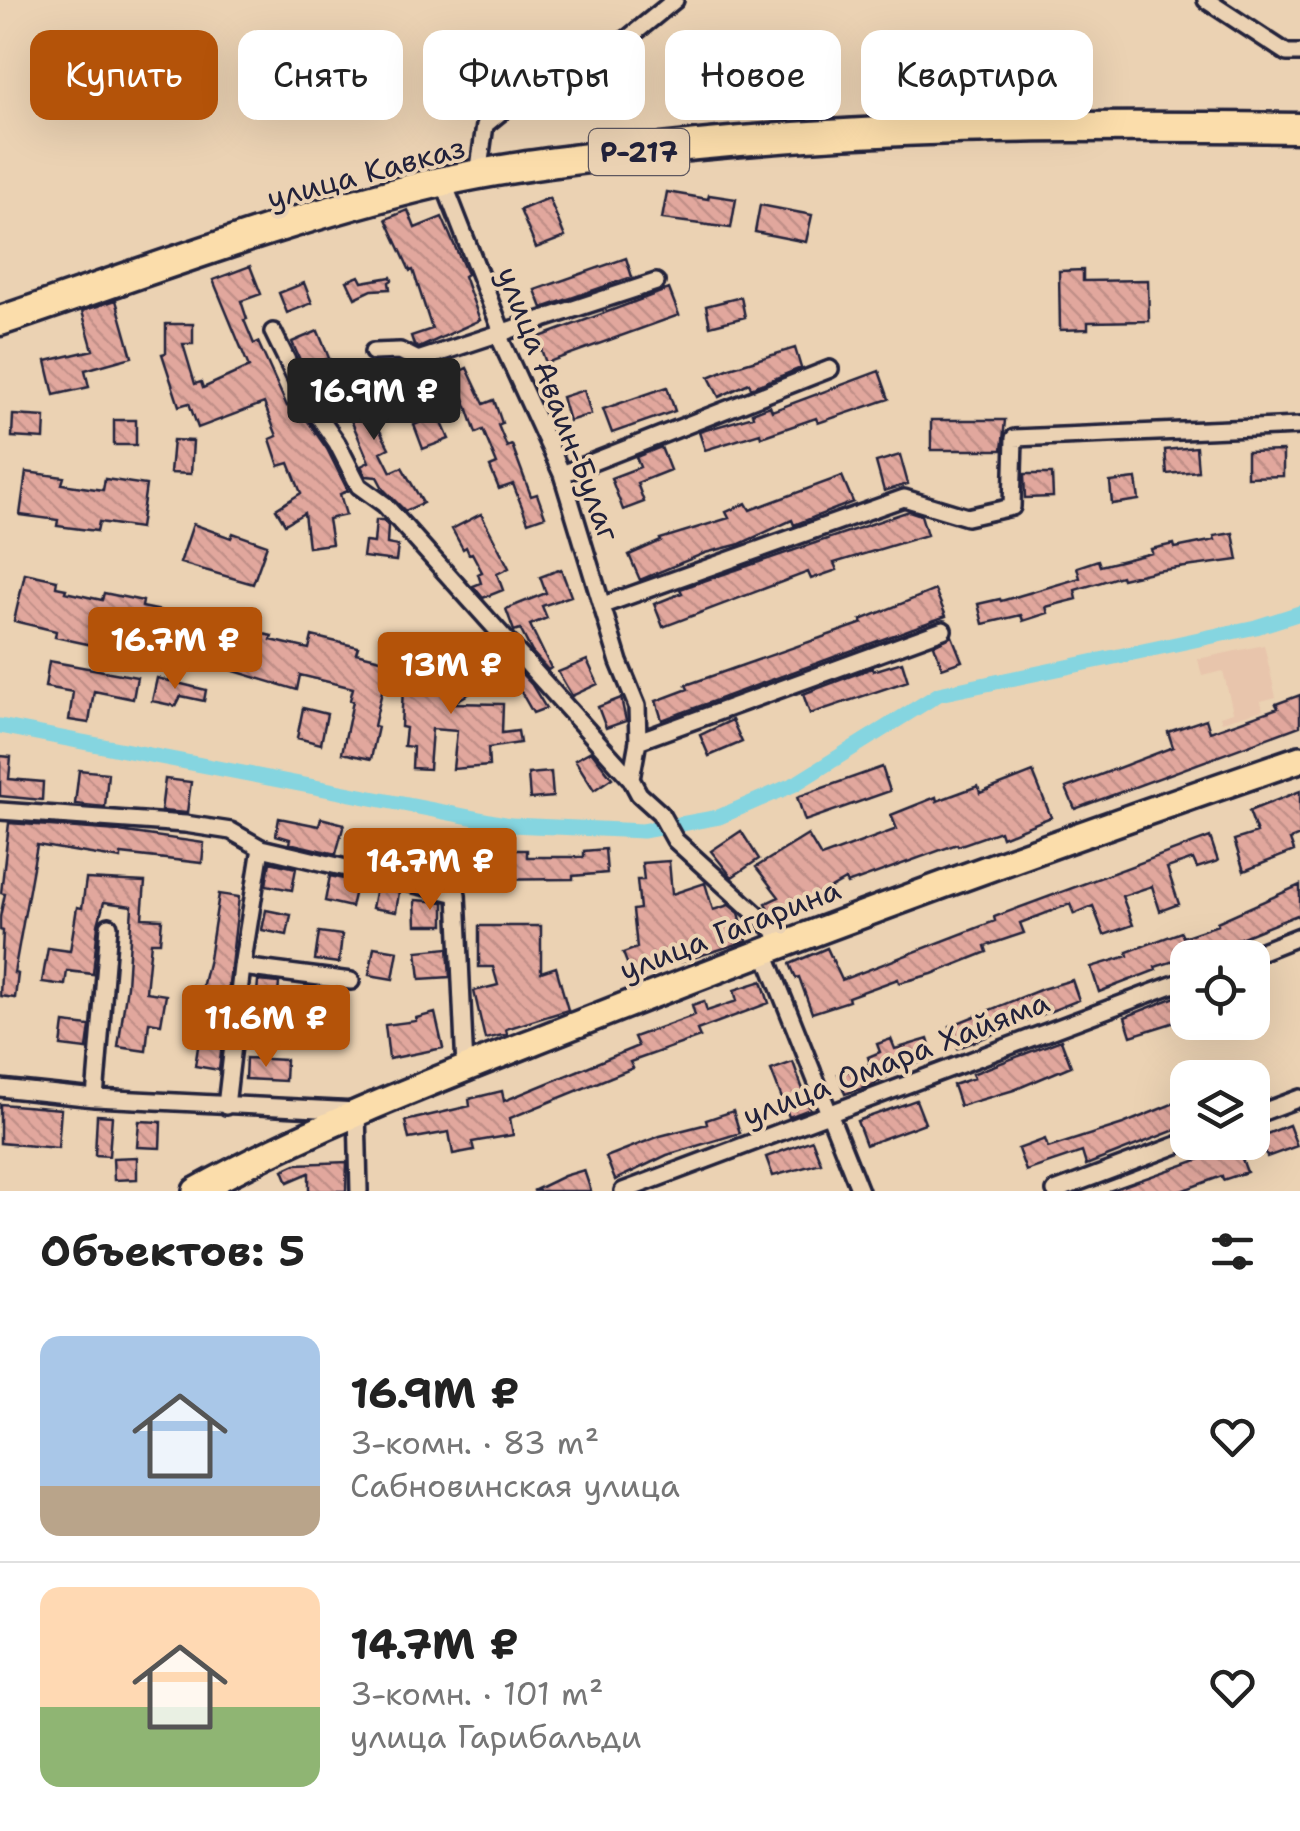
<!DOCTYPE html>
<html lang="ru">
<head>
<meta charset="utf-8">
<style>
  :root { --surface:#fff; --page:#f2f2f2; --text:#222; --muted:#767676; --line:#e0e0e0; --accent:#b45309 }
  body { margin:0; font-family:"Shantell Sans",sans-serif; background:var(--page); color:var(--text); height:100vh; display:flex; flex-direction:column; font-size:38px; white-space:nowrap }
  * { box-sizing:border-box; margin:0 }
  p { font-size:32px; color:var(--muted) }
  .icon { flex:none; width:55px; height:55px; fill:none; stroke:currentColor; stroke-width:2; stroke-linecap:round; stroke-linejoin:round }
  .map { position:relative; height:1191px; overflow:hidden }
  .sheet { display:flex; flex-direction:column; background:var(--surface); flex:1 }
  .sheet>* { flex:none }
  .guide { position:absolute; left:30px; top:30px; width:1240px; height:90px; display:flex; gap:20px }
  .buttons { position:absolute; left:1170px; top:940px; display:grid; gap:20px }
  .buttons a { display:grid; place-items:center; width:100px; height:100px; border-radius:20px; background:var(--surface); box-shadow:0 10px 40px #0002; font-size:50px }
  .price { position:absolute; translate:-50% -85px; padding:0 22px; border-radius:10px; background:var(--accent); color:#fff; font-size:32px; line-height:65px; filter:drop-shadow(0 2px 5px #0008) }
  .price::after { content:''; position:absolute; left:50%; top:60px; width:30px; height:22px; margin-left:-15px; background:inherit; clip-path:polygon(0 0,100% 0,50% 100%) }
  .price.on { background:#222; color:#fff }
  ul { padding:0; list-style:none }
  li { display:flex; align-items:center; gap:30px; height:250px; padding:0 40px }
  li+li { border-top:2px solid var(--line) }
  li span { display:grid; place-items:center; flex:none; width:280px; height:200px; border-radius:20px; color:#555 }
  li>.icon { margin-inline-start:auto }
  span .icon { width:120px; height:120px; fill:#fffc; stroke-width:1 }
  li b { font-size:42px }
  h2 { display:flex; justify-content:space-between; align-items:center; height:120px; padding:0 40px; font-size:42px }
  .chip { padding:0 35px; border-radius:20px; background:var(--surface); box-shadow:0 10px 40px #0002; font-size:35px; line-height:90px }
  .chip.on { background:var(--accent); color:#fff }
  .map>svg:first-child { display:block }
</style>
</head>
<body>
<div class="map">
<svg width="1300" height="1191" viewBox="0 0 1300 1191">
  <defs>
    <pattern id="building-back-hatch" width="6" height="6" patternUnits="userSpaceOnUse" patternTransform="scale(2.5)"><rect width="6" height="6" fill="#e1a79d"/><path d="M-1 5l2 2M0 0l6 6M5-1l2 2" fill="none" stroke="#c18f88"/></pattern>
  </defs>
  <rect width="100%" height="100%" fill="#ebd2b3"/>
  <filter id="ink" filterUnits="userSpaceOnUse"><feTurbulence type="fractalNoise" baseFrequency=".01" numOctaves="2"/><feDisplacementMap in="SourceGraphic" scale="20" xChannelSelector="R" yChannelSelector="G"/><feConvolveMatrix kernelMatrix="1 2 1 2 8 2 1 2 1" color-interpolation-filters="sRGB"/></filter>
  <g filter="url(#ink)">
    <path fill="#e8c5ac" d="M1264 645 1276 697 1261 701 1263 710 1222 722 1220 716 1233 712 1223 671 1202 676 1198 659Z"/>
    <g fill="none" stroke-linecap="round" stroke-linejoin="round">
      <path stroke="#85d5e0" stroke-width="15" d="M0 726 511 825 643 831 719 817 795 784 939 694 1256 627 1300 613"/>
    </g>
    <path fill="url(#building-back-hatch)" stroke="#22223b" stroke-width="2.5" d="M667 192 708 199 709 195 736 199 731 228 662 219Z
      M549 198 565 237 536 248 520 210Z
      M760 205 812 215 806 242 755 232Z
      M408 210 415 228 442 217 467 274 464 276 480 320 419 348 414 345 411 336 432 329 413 270 410 271 386 219Z
      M626 258 632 277 542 308 535 290Z
      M250 266 261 294 241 301 247 319 244 320 254 344 258 342 287 406 295 402 301 411 327 449 348 491 340 494 346 515 328 519 332 544 308 547 304 513 285 524 276 509 301 493 289 463 279 466 270 439 277 436 264 403 198 428 189 403 179 406 162 354 166 353V324H193V344H183L195 384 201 382 203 388 249 367 213 280Z
      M1083 270V281L1148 280 1149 321 1088 322V329L1060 330 1059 271Z
      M359 276 362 282 391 277 392 280 389 282 390 289 372 290 355 298 347 281Z
      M304 283 312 303 287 313 279 293Z
      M669 289 679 315 546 363 537 338Z
      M741 297 745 317 710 326 706 306Z
      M116 300 132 357 85 370 89 387 54 395 46 361 93 350 82 311Z
      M318 331 329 358 304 369 292 342Z
      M795 348 801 368 751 388 749 383 719 397 709 377 730 368Z
      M345 364 389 448 381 452 391 472 402 467 423 503 405 511 384 490 377 477 366 476 361 466 369 462 330 371Z
      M467 368 484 404 494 400 502 423 498 425 507 447 512 445 531 496 537 494 545 516 528 522 513 484 499 489 490 467 497 464 483 430 476 433 464 398 437 411 449 439 423 449 414 425 419 423 406 383 426 376 430 386Z
      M879 371 889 399 818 423 816 418 761 437 760 433 705 450 699 432 753 416 752 413 770 406 772 411Z
      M667 387 675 411 612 433 603 409Z
      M584 390 591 414 569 421 562 397Z
      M13 415 45 417 44 439 12 437Z
      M114 420H136V445H114Z
      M931 420H1005L1002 450H931Z
      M173 440 193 441 191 474 170 473Z
      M661 447 670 470 637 483 644 502 623 510 611 478 640 467 636 457Z
      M1196 447 1198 471 1167 474 1165 450Z
      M1283 451V476L1247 477V452Z
      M900 455 908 484 884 491 876 462Z
      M26 472 64 477 62 484 103 490 105 479 146 485 140 528 99 522 97 531 57 526 58 520 20 515Z
      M1024 474H1052L1053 497 1025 498Z
      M842 476 853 502 794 525 792 520 740 544 705 553 640 580 629 555 661 541 660 539 729 518 726 512 746 503 750 510Z
      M1136 479 1139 500 1112 504 1110 482Z
      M909 511 921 515 927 535 834 563 837 570 811 579 808 572 663 627 654 604 682 593 680 589Z
      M481 514 509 568 497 574 503 590 483 598 473 586 481 583 478 574 482 572 472 553 469 554 466 547 463 549 452 529Z
      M376 520H383L388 526 387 544 398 546 396 561 363 557 365 542 374 543Z
      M193 524 231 538 233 533 267 545 253 584 180 563Z
      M1233 533 1238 560 1156 571 1122 579 1121 576 1075 590 1077 599 1046 607 1048 613 1023 621 1021 615 983 624 978 604 1000 599 1001 601 1080 578 1077 567 1098 560 1100 566 1152 553 1151 549 1174 544 1175 548 1215 540 1214 536Z
      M561 569 571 596 542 606 547 618 530 625 551 668 548 670 532 652 520 629 514 631 506 609 546 593 540 577Z
      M25 573 57 580 56 587 66 589 65 592 102 600 104 593 143 601 142 607 181 615 170 662 131 653 132 647 94 639 92 645 55 637 56 631 14 621Z
      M935 590 946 616 662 720 656 701 688 689 686 685 863 623 861 620Z
      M234 627 272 636 271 640 309 649 312 636 358 647 356 653 389 661 374 726 378 727 371 759 342 753 353 701 350 700 353 688 300 675 297 690 224 668Z
      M952 636 962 661 942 668 934 645Z
      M587 660 598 684 572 696 558 672Z
      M49 661 137 677 133 699 94 691 89 723 69 720 73 692 45 687Z
      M902 662 908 681 810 714 803 694 872 668 873 671Z
      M477 666 487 683 453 703 503 704 502 733 518 731 520 743 488 748 489 766 453 769 457 731 432 729 429 769 412 768 413 747 404 746 406 728 401 727 404 669 467 672Z
      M519 671 532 685 546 708 533 713 512 676Z
      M157 678 206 690 204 701 181 696 176 706 152 701Z
      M1300 695V726L1075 809 1066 788 1173 747 1168 732 1206 719 1210 732 1278 708 1276 704Z
      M621 698 626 721 606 728 598 707Z
      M303 708 327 714 321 744 297 738Z
      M732 720 742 742 709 756 700 735Z
      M591 751 612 778 594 790 575 760Z
      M0 756 11 757 9 779 43 782 42 800 0 796Z
      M882 767 890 791 805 821 797 797Z
      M79 770 108 773 105 807 75 804Z
      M551 772 553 797 530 799 528 774Z
      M1033 772 1051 817 1002 837 1000 831 958 846 957 844 847 884 845 880 778 918 770 912 766 903 779 897 756 867 808 835 821 857 897 829 891 815 936 797 937 801 978 786 980 793Z
      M165 779 191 782 187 813 161 811Z
      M1300 791V836L1290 840 1294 851 1244 871 1234 840 1257 833 1249 811Z
      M279 818 319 826 321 818 344 824 336 854 289 843 290 839 276 835Z
      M9 823 119 831 204 843 202 863 121 854V859L37 845 14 973 18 974 15 998 0 996 3 931 0 930V917L5 894 1 893Z
      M741 831 759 859 732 877 711 851Z
      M1210 837 1218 861 1197 868 1193 859 1167 868 1179 904 1160 911 1152 886 1122 896 1133 925 1104 935 1093 906 1074 914 1070 904 1020 923 1024 933 985 946 987 952 932 974 899 983 898 979 848 997 849 1001 812 1013 799 977 796 978 790 964 827 948 842 980 995 921 994 917Z
      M605 849 607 873 573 876V879L477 880V850H527V857H584V851Z
      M669 861 672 894 705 883 713 910 729 905 739 913 747 941 680 962 679 959 633 978 623 953 637 948 633 910 640 909 637 880H644L642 863Z
      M270 862 296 868 292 890 266 885Z
      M330 876 357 882 351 907 325 901Z
      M86 879 145 882 142 918 162 919 160 942H151L146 992 166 995 161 1024 149 1022 146 1051 118 1047 127 986 132 906 104 902 98 925 93 974 67 971 65 985 42 982 48 948 70 951 77 907 82 908Z
      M1300 885V920L1297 915 1218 947 1155 967 1156 970 1099 992 1091 967 1128 956 1127 952 1181 932 1183 937 1218 925 1217 922Z
      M376 887 399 892 396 912 372 908Z
      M219 894 239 897 219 1070 195 1066 202 1022 190 1020 194 996H200L209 959Z
      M415 900 444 902V925H416Z
      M266 910 291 915 287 935 262 930Z
      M479 926H541V972L556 967 568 1010 506 1029 507 1034 485 1039 474 991 498 985 493 967H479Z
      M319 932 342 935 339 963 315 960Z
      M374 947 398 951 393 979 369 975Z
      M448 948 450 977 420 979 417 951Z
      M1072 980 1079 1000 958 1048 950 1026 1042 989Z
      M258 981 279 983 277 1007 256 1005Z
      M762 981 769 1003 697 1030 700 1037 630 1062 633 1068 510 1118 513 1135 472 1142 474 1150 453 1154 449 1132 409 1139 405 1121 470 1106 469 1099 502 1091 504 1101 638 1046 634 1037 695 1015 692 1005 704 1001 707 1011 737 1001 734 990Z
      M1188 992V1018L1131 1036 1125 1017Z
      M435 1013 443 1048 389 1059 385 1025 416 1021V1018Z
      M64 1023 90 1026 87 1049 61 1046Z
      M891 1039 895 1049 928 1039 934 1058 903 1068 870 1086 845 1094 838 1074 870 1064 868 1057 880 1052 877 1044Z
      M1061 1040 1071 1066 1014 1090 960 1106 953 1085 974 1078 972 1074Z
      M246 1058 286 1060 285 1081 245 1079Z
      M793 1062 810 1109 789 1117 771 1070Z
      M916 1100 925 1123 866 1145 857 1121Z
      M1182 1100 1188 1125 1086 1165 1082 1152 1026 1171 1018 1149 1045 1139 1048 1148 1123 1124Z
      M0 1104 61 1109 58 1148 0 1143Z
      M733 1111 740 1133 667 1155 615 1180 606 1157 660 1136 707 1124 706 1120Z
      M97 1115 112 1116 109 1156 95 1155Z
      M139 1121 161 1122 160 1148 137 1147Z
      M1289 1125 1297 1146 1267 1157 1259 1137Z
      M812 1140 821 1163 773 1176 766 1157Z
      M1237 1146 1247 1172 1223 1180 1222 1176 1181 1191H1109Z
      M137 1157V1179L114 1180 113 1158Z
      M347 1162 346 1191H309V1173L288 1182 283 1170 296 1164Z
      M584 1170 591 1191H533L564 1176Z"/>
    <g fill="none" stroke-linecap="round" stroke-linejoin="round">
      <g stroke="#22223b" stroke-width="22">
        <path id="street" d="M1206 0 1287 53H1300
          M478 175 485 125 528 90 627 39 675 0
          M443 181 502 332 501 341 562 474 619 662 637 706 638 741 631 779 639 794 660 813 675 840 787 942
          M273 332 305 397 337 443 359 486 384 504 631 779
          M373 352 400 351 418 360 656 282
          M562 474 830 369
          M603 605 904 498 967 517 1012 507 1014 438 1300 426
          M638 741 943 630
          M0 811 185 824 231 831 261 848 457 894 465 1069
          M764 950 860 1191
          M1244 958 1300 936
          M242 967 351 981
          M0 1088 95 1098 357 1111 359 1191
          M95 1098 109 926
          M226 1106 242 967 261 848
          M1252 1116 1300 1098
          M623 1191 1188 979
          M1055 1191 1188 1141"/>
      </g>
      <g stroke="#22223b" stroke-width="32">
        <path id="primary" d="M196 1191C319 1123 452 1074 583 1022 820 928 1059 841 1300 759"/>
      </g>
      <g stroke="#22223b" stroke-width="35">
        <path id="highway" d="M0 321C146 272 291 217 440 182 501 168 565 161 627 153 850 125 1076 125 1300 128"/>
      </g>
      <use href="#street" stroke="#ebd2b3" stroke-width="15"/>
      <use href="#primary" stroke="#fbddab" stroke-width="25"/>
      <use href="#highway" stroke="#fbddab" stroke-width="28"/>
    </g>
  </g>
  <g text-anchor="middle" stroke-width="8" stroke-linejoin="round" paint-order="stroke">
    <rect fill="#ebd2b3" stroke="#5e575f" stroke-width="2.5" x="589" y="129" width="100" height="46" rx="8"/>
    <g font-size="28" font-weight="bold" fill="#22223b">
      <text x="639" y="162">Р-217</text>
    </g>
    <g font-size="30" fill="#22223b" stroke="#ebd2b3">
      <text transform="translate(366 173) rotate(-15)" y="10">улица Кавказ</text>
      <text transform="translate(558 404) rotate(69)" y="10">улица Аваин-Булаг</text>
      <text transform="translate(730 930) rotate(-21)" y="10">улица Гагарина</text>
      <text transform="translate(896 1059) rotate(-21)" y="10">улица Омара Хайяма</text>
    </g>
  </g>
</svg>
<div class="buttons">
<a><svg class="icon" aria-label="locate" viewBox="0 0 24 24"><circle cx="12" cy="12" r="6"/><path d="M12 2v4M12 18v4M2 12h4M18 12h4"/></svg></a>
<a><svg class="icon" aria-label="layers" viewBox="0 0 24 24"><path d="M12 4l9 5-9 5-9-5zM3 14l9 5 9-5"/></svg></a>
</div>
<b class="price on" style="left:374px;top:443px">16.9M ₽</b>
<b class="price" style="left:175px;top:692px">16.7M ₽</b>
<b class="price" style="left:451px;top:717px">13M ₽</b>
<b class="price" style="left:430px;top:913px">14.7M ₽</b>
<b class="price" style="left:266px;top:1070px">11.6M ₽</b>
<div class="guide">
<a class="chip on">Купить</a>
<a class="chip">Снять</a>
<a class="chip">Фильтры</a>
<a class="chip">Новое</a>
<a class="chip">Квартира</a>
</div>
</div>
<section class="sheet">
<h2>Объектов: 5<svg class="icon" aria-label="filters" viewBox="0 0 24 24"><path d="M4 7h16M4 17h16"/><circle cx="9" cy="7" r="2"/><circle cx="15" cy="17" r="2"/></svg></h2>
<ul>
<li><span style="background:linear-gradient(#a9c7e8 75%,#b9a48a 0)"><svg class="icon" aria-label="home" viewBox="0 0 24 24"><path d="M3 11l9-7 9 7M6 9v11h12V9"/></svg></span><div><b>16.9M ₽</b><p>3-комн. · 83 m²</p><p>Сабновинская улица</p></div><svg class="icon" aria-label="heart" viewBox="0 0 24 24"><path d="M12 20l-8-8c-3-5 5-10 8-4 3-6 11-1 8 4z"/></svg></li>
<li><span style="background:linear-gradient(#ffd9b3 60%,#8fb573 0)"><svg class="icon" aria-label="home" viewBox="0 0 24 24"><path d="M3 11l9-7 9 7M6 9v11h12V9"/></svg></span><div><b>14.7M ₽</b><p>3-комн. · 101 m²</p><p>улица Гарибальди</p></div><svg class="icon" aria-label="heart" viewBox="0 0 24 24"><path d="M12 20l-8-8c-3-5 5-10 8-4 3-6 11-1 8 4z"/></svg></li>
</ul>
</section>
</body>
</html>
